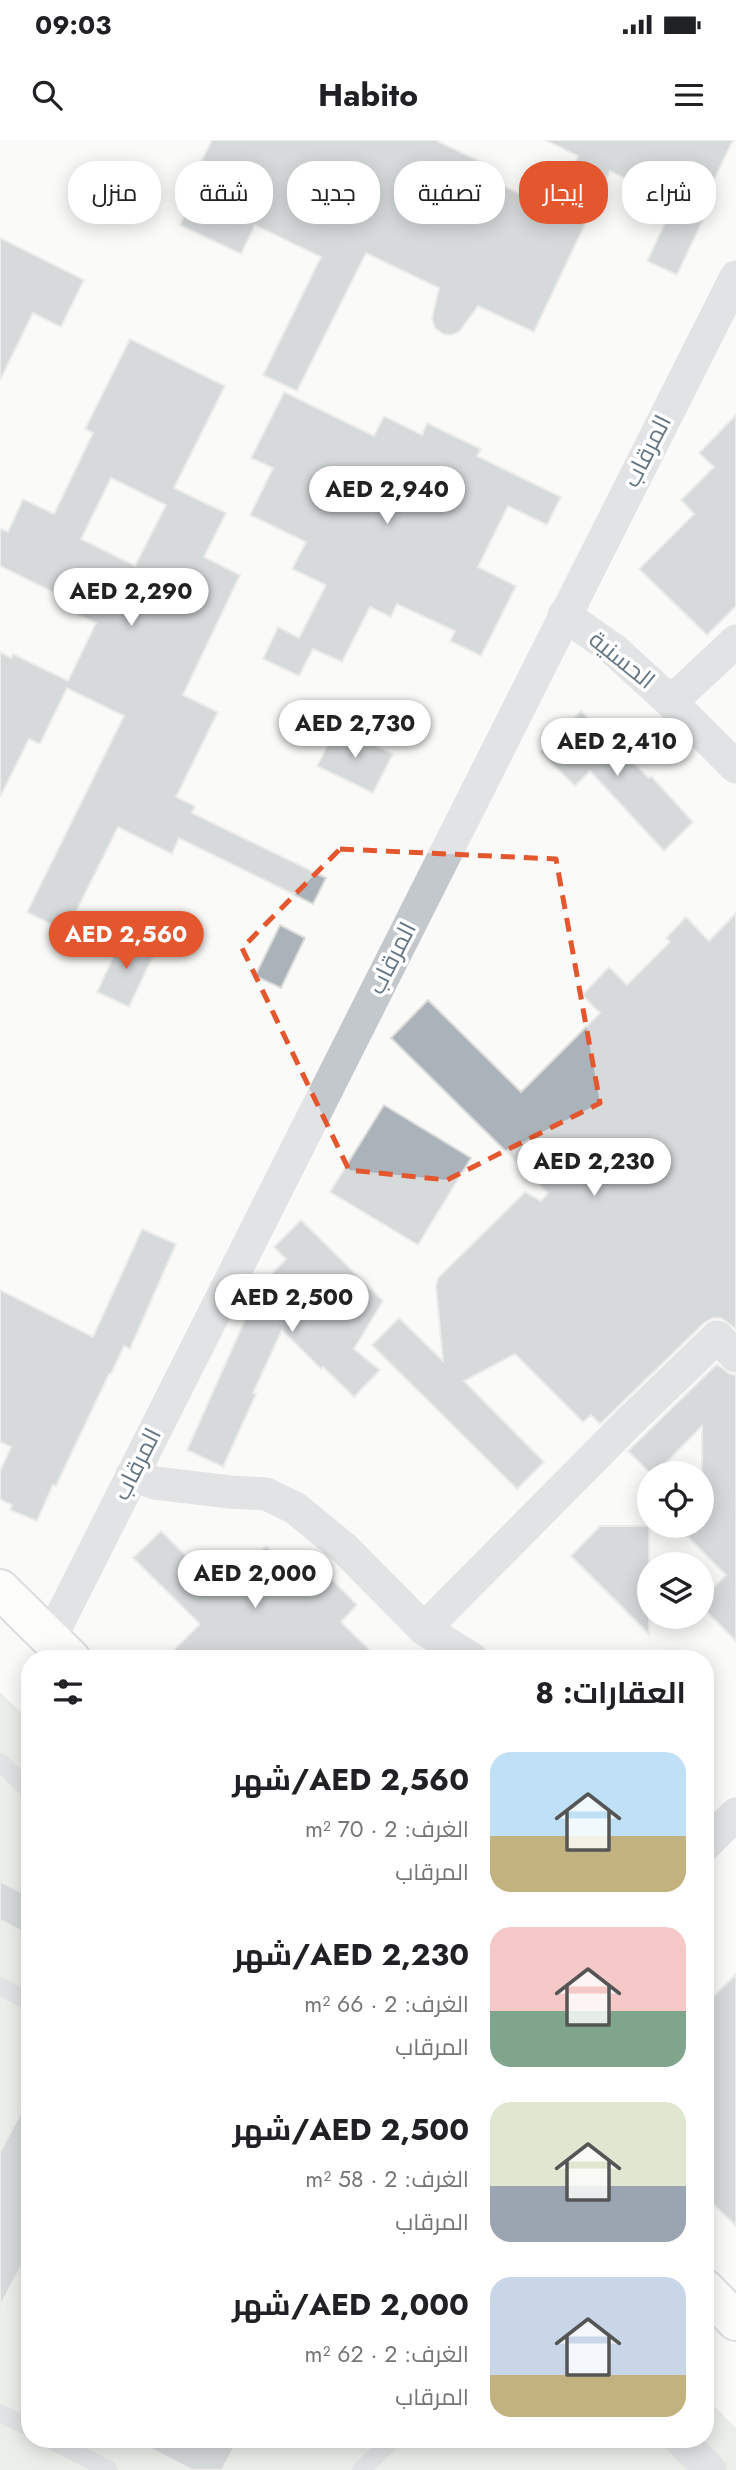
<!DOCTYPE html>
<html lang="ar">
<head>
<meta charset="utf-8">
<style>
  :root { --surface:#fff; --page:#f6f6f6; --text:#202124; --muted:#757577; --accent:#e4572e }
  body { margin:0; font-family:Jost,Cairo,sans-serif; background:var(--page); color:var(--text); direction:rtl; height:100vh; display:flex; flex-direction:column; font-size:26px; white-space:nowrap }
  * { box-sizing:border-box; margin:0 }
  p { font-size:23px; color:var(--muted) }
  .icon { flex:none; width:38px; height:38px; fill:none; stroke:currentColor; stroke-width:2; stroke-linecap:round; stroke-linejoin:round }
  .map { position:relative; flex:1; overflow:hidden; direction:ltr }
  .details { position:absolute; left:21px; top:1510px; width:693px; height:798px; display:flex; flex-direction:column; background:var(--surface); border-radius:28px; box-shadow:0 4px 18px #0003; direction:rtl }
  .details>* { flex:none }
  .top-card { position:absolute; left:21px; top:21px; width:695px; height:63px; direction:rtl; display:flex; gap:14px }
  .buttons { position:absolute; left:637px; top:1321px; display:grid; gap:14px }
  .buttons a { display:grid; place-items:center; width:77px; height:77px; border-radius:50%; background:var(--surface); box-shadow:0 4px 18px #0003; font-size:35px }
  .price { position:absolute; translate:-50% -60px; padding:0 16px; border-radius:24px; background:#fff; color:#222; font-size:23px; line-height:46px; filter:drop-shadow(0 2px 4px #0008) }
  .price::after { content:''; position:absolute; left:50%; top:42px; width:21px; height:16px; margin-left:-10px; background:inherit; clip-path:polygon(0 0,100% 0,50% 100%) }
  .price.on { background:var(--accent); color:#fff }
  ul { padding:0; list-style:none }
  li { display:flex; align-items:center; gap:21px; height:175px; padding:0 28px }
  li span { display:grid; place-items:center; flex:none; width:196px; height:140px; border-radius:21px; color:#555 }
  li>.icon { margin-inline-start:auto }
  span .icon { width:84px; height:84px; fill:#fffc; stroke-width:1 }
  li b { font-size:30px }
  h2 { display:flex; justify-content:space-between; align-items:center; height:84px; padding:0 28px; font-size:30px }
  .pill { padding:0 24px; border-radius:28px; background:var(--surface); box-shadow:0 4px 18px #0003; font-size:24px; line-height:63px }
  .pill.on { background:var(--accent); color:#fff }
  .status { display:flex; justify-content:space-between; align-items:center; height:49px; padding:0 35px; background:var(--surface); direction:ltr }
  .status svg { height:19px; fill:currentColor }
  header { display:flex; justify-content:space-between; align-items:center; height:91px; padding:0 28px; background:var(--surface); font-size:32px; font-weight:700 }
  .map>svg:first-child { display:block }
</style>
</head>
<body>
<div class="status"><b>09:03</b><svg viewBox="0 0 49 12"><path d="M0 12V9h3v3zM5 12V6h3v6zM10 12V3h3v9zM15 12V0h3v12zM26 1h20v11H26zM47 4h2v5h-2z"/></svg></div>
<header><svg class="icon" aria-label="menu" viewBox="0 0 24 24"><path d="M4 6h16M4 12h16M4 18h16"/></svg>Habito<svg class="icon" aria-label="search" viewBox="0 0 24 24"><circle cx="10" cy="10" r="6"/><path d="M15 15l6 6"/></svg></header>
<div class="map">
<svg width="736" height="2330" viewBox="0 0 736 2330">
  <rect width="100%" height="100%" fill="#fafaf8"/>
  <path fill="#dadfd7" d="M0 1552 30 1581V2300H705V2257L736 2288V2330H0Z"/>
  <path fill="#aab3b9" stroke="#dcdcda" stroke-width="2" fill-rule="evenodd" d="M212 0H435L494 28 488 39 554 69 578 16 545 0H733L707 55 713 58 677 135 647 121 675 62 610 31 534 192 478 166 459 192 451 195 443 194 435 188 432 179 439 148 366 113 297 251 263 235 321 117 255 85 241 114 180 85 192 60 184 56Z
    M0 98 84 140 61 187 33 173 0 240Z
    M130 199 225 246 174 348 226 373 204 417 240 435 183 555 218 572 176 657 195 666 192 673 326 738 313 764 179 698 172 714 118 687 66 792 27 772 124 576 67 548 40 604 29 599 0 657V512L11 518 13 514 68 541 96 483 59 465 63 457 0 426V388L8 392 23 359 54 374 93 293 85 289ZM111 338 166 365 135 426 81 399Z
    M284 252 374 296 384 276 422 295 427 283 481 309 477 316 561 357 547 385 508 366 478 427 516 446 481 516 450 501 455 491 397 464 391 477 370 467 342 522 313 509 299 536 263 519 278 487 299 498 326 445 292 429 306 402 250 375 273 328 251 318Z
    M736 275V466L707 495 639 429 694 374 681 360 714 327 699 313Z
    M581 571 649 638 651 636 693 682 664 711 590 631 575 646 540 612Z
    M337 587 393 614 373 653 317 626Z
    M736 773V1189L721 1178H713L704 1183 600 1284 591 1275 583 1282 515 1214 464 1241 544 1322 517 1349 372 1205 399 1178 443 1221 436 1146 438 1138 525 1052 541 1061 548 1053 391 898 428 860 521 952 600 873 582 855 609 827 627 845 670 802 666 798 686 777 709 801Z
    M280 785 305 798 281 848 255 836Z
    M124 794 156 810 129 867 97 852Z
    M384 965 471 1018 418 1105 330 1052Z
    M301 1080 383 1161 354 1209 380 1230 354 1257 323 1227 321 1229 282 1190 253 1253 256 1254 223 1327 187 1310 253 1162 249 1158 286 1119 274 1107Z
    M142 1089 176 1104 130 1209 124 1206 111 1234H109L56 1346 53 1345 37 1381 10 1370 12 1365 0 1359V1331L11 1307 0 1302V1150L93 1197Z
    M717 1224 730 1234 736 1235V1501L702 1467V1460L726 1435 677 1386H702V1286L655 1334H651L628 1311Z
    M600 1386H649V1494L571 1416Z
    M161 1391 221 1451 266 1406 306 1446 322 1429 357 1465 341 1482 379 1519H165L200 1484 133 1418Z
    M0 1741 30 1757V1796L0 1780Z
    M736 1834V2086L705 2056V1865Z
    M30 1955V2110L0 2166V2012Z
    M134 2300H238L222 2330H192Z"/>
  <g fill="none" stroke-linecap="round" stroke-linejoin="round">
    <g stroke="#b3babf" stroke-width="42">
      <path id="secondary" d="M0 1449 71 1519
        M705 2149 736 2181"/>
    </g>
    <path stroke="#c3c8cc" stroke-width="18" d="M0 1622 30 1651
      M0 1846 30 1862
      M0 2273 30 2288
      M51 2300 109 2330
      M361 2330 392 2300"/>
    <path stroke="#c3c8cc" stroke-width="33" d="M564 475 613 509 671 562 736 627
      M671 562 736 501
      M132 1335 155 1343 230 1352 266 1354 295 1368 345 1409 424 1489 472 1519
      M424 1489 628 1283 717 1197 736 1216
      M50 1499 736 137
      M705 1705 736 1674
      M681 2300 710 2330"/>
    <use href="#secondary" stroke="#fff" stroke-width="38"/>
  </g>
  <path d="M0 0H736V2330H0ZM340 709 556 719 600 963 447 1040 349 1030 242 808Z" fill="#fafaf8" fill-opacity=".55" fill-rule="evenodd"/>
  <path fill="none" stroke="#e4572e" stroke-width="5" stroke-dasharray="14 9" stroke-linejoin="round" d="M340 709 556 719 600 963 447 1040 349 1030 242 808Z"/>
  <g text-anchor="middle" stroke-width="7" stroke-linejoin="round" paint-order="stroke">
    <g font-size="24" fill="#657683" stroke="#fff">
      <text transform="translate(647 311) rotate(-63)" y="8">المرقاب</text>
      <text transform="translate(622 520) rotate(39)" y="8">الحسنية</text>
      <text transform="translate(392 818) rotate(-63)" y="8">المرقاب</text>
      <text transform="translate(137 1324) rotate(-63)" y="8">المرقاب</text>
    </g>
  </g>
</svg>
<div class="buttons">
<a><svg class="icon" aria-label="locate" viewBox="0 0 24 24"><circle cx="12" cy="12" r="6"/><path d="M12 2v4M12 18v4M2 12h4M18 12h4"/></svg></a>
<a><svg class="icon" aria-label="layers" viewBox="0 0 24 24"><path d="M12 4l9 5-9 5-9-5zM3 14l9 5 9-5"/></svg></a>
</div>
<b class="price" style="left:387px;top:386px">AED 2,940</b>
<b class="price" style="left:131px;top:488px">AED 2,290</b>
<b class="price" style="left:355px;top:620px">AED 2,730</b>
<b class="price" style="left:617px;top:638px">AED 2,410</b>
<b class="price on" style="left:126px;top:831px">AED 2,560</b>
<b class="price" style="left:594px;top:1058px">AED 2,230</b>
<b class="price" style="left:292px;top:1194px">AED 2,500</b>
<b class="price" style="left:255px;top:1470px">AED 2,000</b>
<div class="top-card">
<a class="pill">شراء</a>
<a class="pill on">إيجار</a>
<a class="pill">تصفية</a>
<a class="pill">جديد</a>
<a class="pill">شقة</a>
<a class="pill">منزل</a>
</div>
<section class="details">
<h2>العقارات: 8<svg class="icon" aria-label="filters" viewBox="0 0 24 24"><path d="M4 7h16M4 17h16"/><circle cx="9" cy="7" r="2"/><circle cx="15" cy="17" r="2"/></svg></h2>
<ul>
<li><span style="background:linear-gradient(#bfe0f5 60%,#c2b280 0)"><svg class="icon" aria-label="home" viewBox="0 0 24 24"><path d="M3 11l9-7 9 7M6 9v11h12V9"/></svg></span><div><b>AED 2,560/شهر</b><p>الغرف: 2 · 70 m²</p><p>المرقاب</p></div></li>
<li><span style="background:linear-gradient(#f6c9c9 60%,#7fa58c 0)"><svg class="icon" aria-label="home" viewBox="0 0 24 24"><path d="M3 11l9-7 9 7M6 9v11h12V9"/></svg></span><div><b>AED 2,230/شهر</b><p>الغرف: 2 · 66 m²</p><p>المرقاب</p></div></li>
<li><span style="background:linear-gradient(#dfe7d0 60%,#9aa5b1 0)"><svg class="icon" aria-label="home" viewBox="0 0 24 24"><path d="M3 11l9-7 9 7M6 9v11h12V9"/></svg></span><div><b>AED 2,500/شهر</b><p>الغرف: 2 · 58 m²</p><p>المرقاب</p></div></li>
<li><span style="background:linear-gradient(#c9d6e8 70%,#c2b280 0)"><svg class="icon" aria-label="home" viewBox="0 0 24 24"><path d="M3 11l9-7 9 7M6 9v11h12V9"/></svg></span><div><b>AED 2,000/شهر</b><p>الغرف: 2 · 62 m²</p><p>المرقاب</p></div></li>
</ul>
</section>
</div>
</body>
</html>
